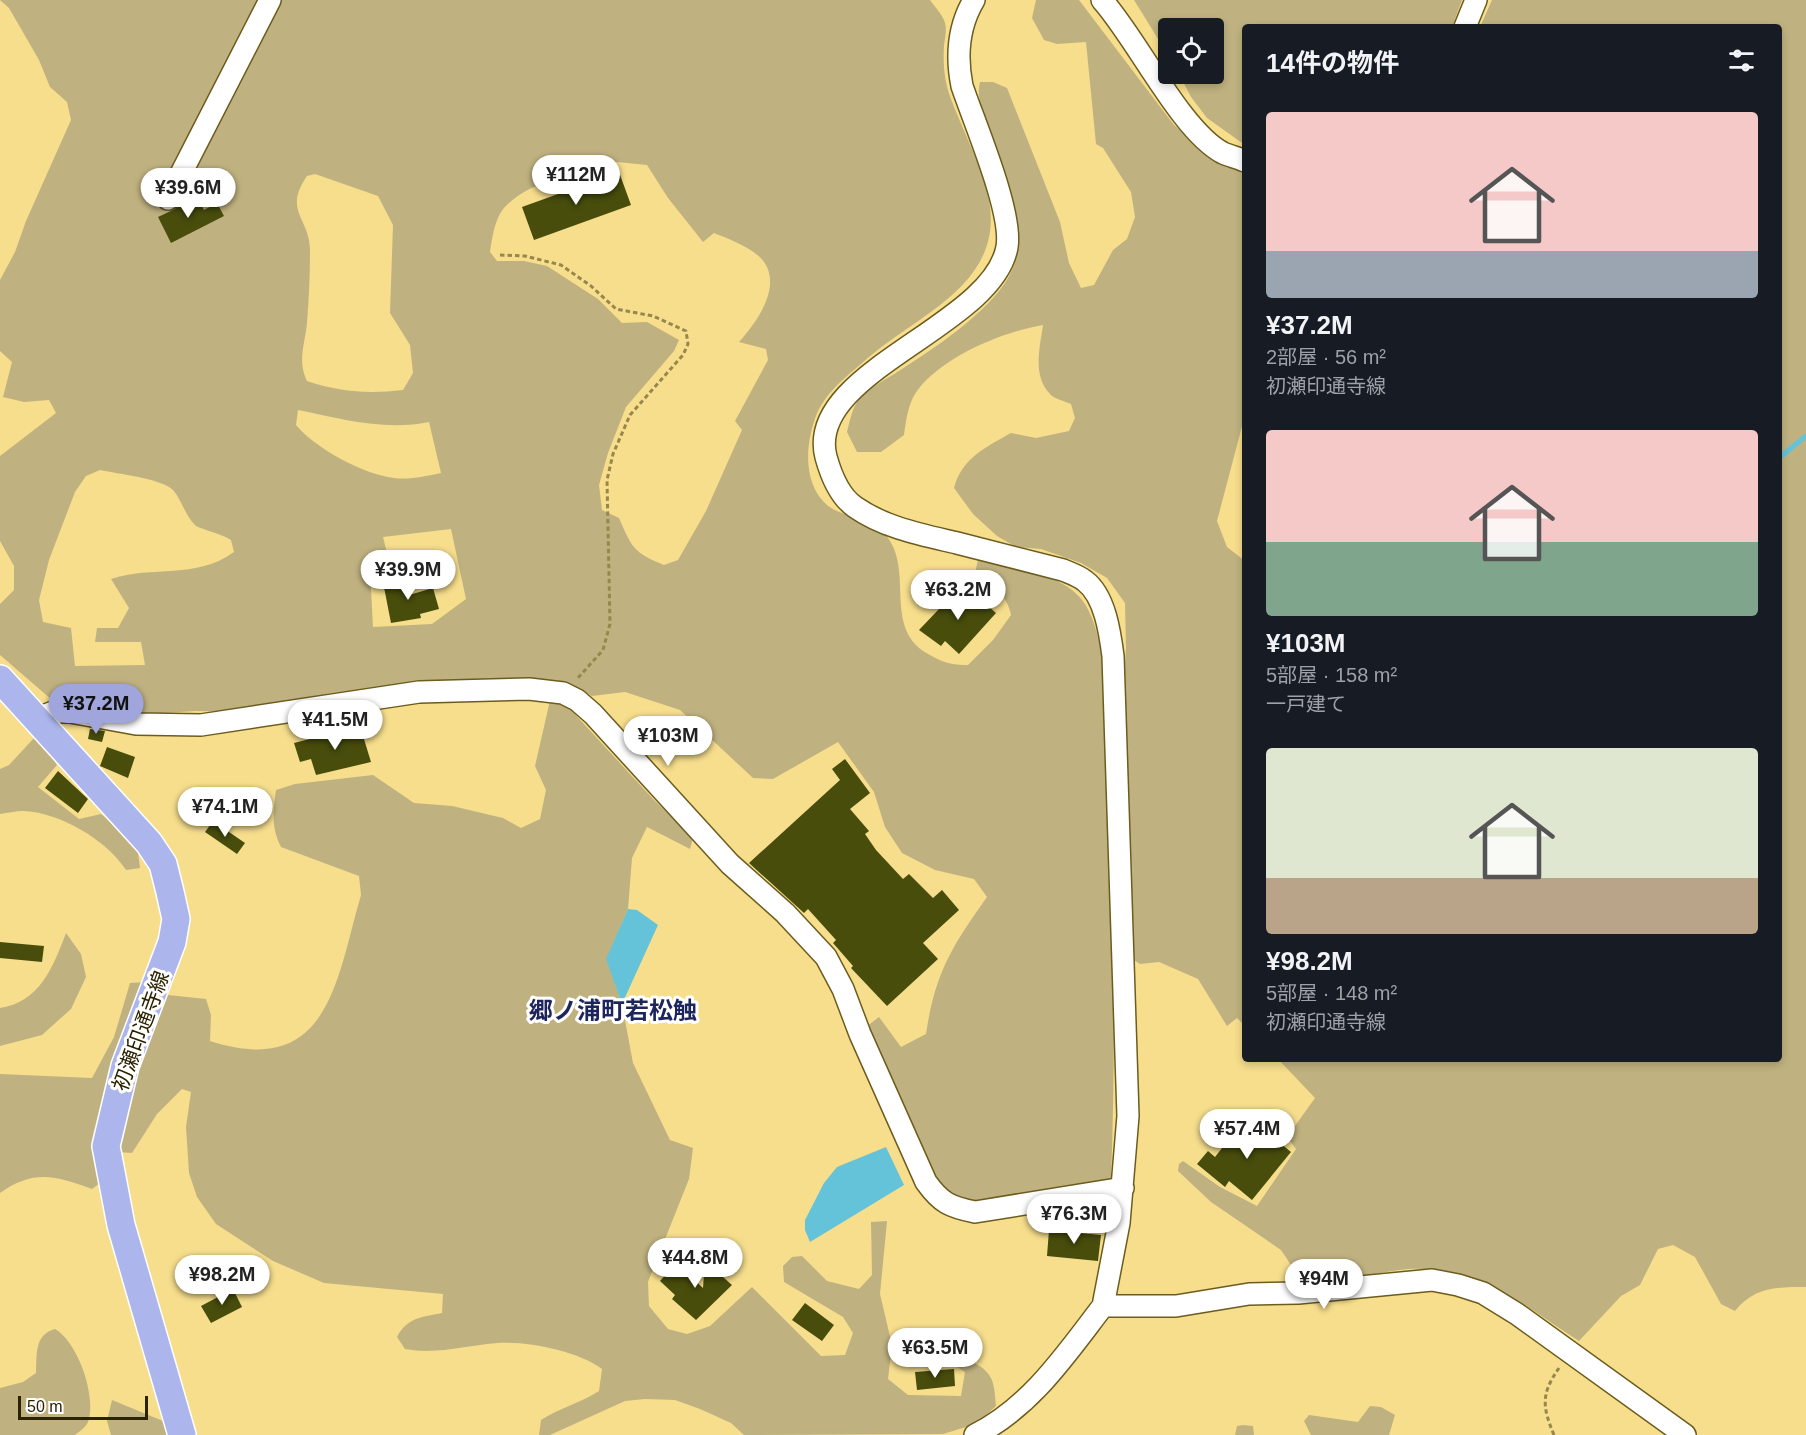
<!DOCTYPE html>
<html lang="ja">
<head>
<meta charset="utf-8">
<style>
  :root { --surface:#171b24; --page:#242831; --text:#f1f3f6; --muted:#9ea1a6; --accent:#a0a5db }
  body { margin:0; font-family:Helvetica,"Noto Sans JP",sans-serif; background:var(--page); color:var(--text); height:100vh; display:flex; flex-direction:column; font-size:22px; white-space:nowrap }
  * { box-sizing:border-box; margin:0 }
  p { font-size:20px; color:var(--muted) }
  .icon { flex:none; width:33px; height:33px; fill:none; stroke:currentColor; stroke-width:2; stroke-linecap:round; stroke-linejoin:round }
  .map { position:relative; flex:1; overflow:hidden }
  .drawer { position:absolute; left:1242px; top:24px; width:540px; height:1038px; display:flex; flex-direction:column; background:var(--surface); border-radius:6px; box-shadow:0 3px 9px #0003 }
  .drawer>* { flex:none }
  .tools { position:absolute; left:1158px; top:18px; display:grid; gap:12px }
  .tools a { display:grid; place-items:center; width:66px; height:66px; border-radius:6px; background:var(--surface); box-shadow:0 3px 9px #0003; font-size:30px }
  .scale { position:absolute; left:18px; bottom:15px; width:130px; box-sizing:border-box; padding-left:6px; border:3px solid #2b2200; border-top:0; font-size:16px; line-height:21px; white-space:nowrap; color:#2b2200; -webkit-text-stroke:4px #fff; paint-order:stroke }
  .price { position:absolute; translate:-50% -51px; padding:0 14px; border-radius:21px; background:#fff; color:#222; font-size:20px; line-height:39px; filter:drop-shadow(0 2px 3px #0008) }
  .price::after { content:''; position:absolute; left:50%; top:36px; width:18px; height:14px; margin-left:-9px; background:inherit; clip-path:polygon(0 0,100% 0,50% 100%) }
  .price.selected { background:var(--accent); color:#111 }
  ul { padding:0; list-style:none }
  li { display:grid; align-content:center; gap:12px; height:318px; padding:0 24px }
  li span { display:grid; place-items:center; height:186px; border-radius:6px; color:#555 }
  li>.icon { margin-inline-start:auto }
  span .icon { width:108px; height:108px; fill:#fffc; stroke-width:1 }
  li b { font-size:26px }
  h2 { display:flex; justify-content:space-between; align-items:center; height:72px; padding:0 24px; font-size:26px }
  .map>svg:first-child { display:block }
</style>
</head>
<body>
<div class="map">
<svg width="1806" height="1435" viewBox="0 0 1806 1435">
  <rect width="100%" height="100%" fill="#f6de8d"/>
  <path fill="#c0b280" fill-rule="evenodd" d="M0 0H930C935 7 943 15 945 23 947 29 945 39 944 45 943 64 944 81 951 99 962 128 977 157 986 187 1013 283 920 311 862 363 842 380 821 397 814 422 805 449 804 486 828 506 835 511 845 514 853 517 865 522 880 527 888 538 914 574 882 630 930 655 944 663 952 665 968 665L993 640 1011 615C1007 593 992 587 974 577L978 560C1012 568 1064 572 1085 604 1110 643 1107 736 1109 783 1114 915 1116 1046 1111 1179L979 1203 947 1196 919 1146 866 1027 879 1017 901 1047 926 1034C935 973 952 946 987 897L974 879 935 870 902 853 885 827 874 792 838 742 773 779 753 778 680 710 625 692 592 696 582 690 572 711 654 800 693 838 690 849 647 827 632 858 628 909 607 959 622 1004 633 1063 670 1140 693 1148 689 1179 648 1282 649 1306 668 1329 687 1334 710 1326 752 1287 821 1356 845 1355 853 1333 843 1317 784 1282 783 1266 792 1257 802 1256 827 1281 859 1289 872 1275 871 1222 887 1221 880 1294 892 1345 888 1379 908 1395 961 1396 965 1372 952 1364 914 1361 918 1350C940 1354 980 1356 991 1378 995 1386 995 1398 996 1406L976 1424 943 1434 744 1435 731 1423 700 1409 675 1400 645 1399 625 1401 550 1435H539L541 1420C560 1408 580 1403 599 1391L602 1369C578 1351 528 1341 498 1343 467 1345 437 1355 405 1349L397 1337C407 1317 423 1317 442 1313L443 1294 324 1283 273 1261 216 1224 197 1197 189 1173 186 1127 191 1092 182 1089 157 1114 132 1153 118 1152 124 1103 168 995 206 999 211 1015 210 1041C329 1079 336 981 361 895L359 876 281 847C271 828 273 811 276 790L295 784 373 775 414 803 452 806 503 818 521 828 540 819 546 790 535 766 554 683 413 685 331 693 253 712 195 711 132 715 59 706 0 655V604L14 590V566L0 541V456L56 413 49 400 24 402 3 397 12 362 0 351V280L15 252 26 221 71 120 67 102 50 87 39 60 9 8ZM617 162 647 165 668 198 703 242 714 233C729 239 757 249 766 265 780 291 755 324 739 342L766 349 768 360 735 421 742 430 706 511 678 560 664 565C634 553 632 548 619 518L602 510 599 485 608 453 626 407 674 351 679 340 647 322 622 323 598 299 547 266 524 261H497L490 252C492 238 495 218 504 208 529 180 583 171 617 162ZM315 174 378 196 393 225 390 313 410 345 413 373 403 390C368 394 340 392 307 381 297 361 305 344 307 323 309 299 310 274 310 249 309 217 283 211 307 176ZM298 410C342 419 385 431 429 422L441 473C426 476 410 480 394 478 363 474 316 449 296 425ZM100 470C118 474 160 478 173 490 182 500 185 516 196 526 201 529 222 534 231 540L234 552C195 580 153 565 111 579L129 608 118 628H97L95 642H141L145 665 75 666 71 628 43 622 39 600 49 560 75 492 86 476ZM451 529 466 599 432 624 373 627 370 570 391 569 383 537Z
    M1036 0H1079L1174 125 1219 164 1245 173V415L1217 521 1227 547 1245 561V1026L1237 1018 1227 1026 1198 979 1159 962 1140 964 1132 959 1122 704 1126 648 1125 603 1107 578 1081 563 1041 549 1016 547 997 536 973 514 954 488C962 458 986 447 1011 433L1036 438 1069 431 1075 418 1071 404C1065 401 1054 399 1050 394 1032 376 1040 347 1043 325 1002 332 942 357 917 391 908 403 906 421 904 435L881 452H857L847 432C850 420 853 403 863 395 875 384 892 376 905 367 938 346 997 306 1012 270 1031 224 1002 169 988 125 983 108 976 100 980 82H993L1007 88 1060 222 1069 263 1081 288 1094 285 1113 250 1127 239 1135 217 1131 192 1103 148 1096 144 1086 42 1057 44 1044 40 1032 18Z
    M1134 0H1462L1452 27H1245V145L1207 118 1191 97 1179 74H1214V28H1168V55Z
    M1492 0H1806V1287C1777 1287 1754 1287 1735 1311L1721 1304 1695 1257 1673 1245 1658 1249 1640 1285 1621 1296 1579 1341C1523 1305 1479 1265 1408 1269 1383 1271 1357 1280 1331 1280 1320 1280 1309 1278 1299 1277L1281 1250 1211 1202 1178 1171 1179 1164 1183 1161 1220 1187 1257 1206 1296 1149 1287 1137 1315 1098 1278 1059H1779V27H1480Z
    M34 738 43 743 57 765 38 787 79 819 101 814 137 844 140 868 126 870C107 840 59 812 23 811 16 811 7 813 0 814V769L9 765Z
    M66 933 81 954 86 977 71 1009 42 1035 0 1046V1008C40 1002 53 967 66 933Z
    M145 982 121 1050 105 1086 99 1118 100 1183 92 1189C56 1176 34 1169 0 1193V1074L92 1078 114 1037 130 983Z
    M55 1329C78 1342 97 1397 88 1422 86 1427 80 1431 75 1435H0V1388L23 1382 36 1373C37 1354 34 1335 55 1329Z
    M112 1400 163 1421 167 1435H111L107 1421Z
    M1370 1406 1381 1407 1395 1415 1389 1435H1311L1304 1421 1309 1415 1358 1422Z
    M1243 1425 1253 1426 1254 1435H1235L1237 1426Z"/>
  <path fill="#64c3d8" d="M628 909 637 910 658 925 622 1004 606 959Z
    M886 1147 904 1185 810 1242 805 1230V1220L824 1183 837 1167Z"/>
  <g fill="none" stroke-linecap="round" stroke-linejoin="round">
    <path stroke="#64c3d8" stroke-width="5" d="M1779 458 1806 436"/>
  </g>
  <path fill="#484d0c" d="M619 172 631 205 534 240 522 207Z
    M197 197 204 210 217 203 224 216 171 243 158 217 175 209 182 200 184 204Z
    M404 577 409 595 433 588 439 609 420 614 421 618 391 623 383 582Z
    M959 588 976 604 980 599 996 613 959 654 945 641 941 646 919 630Z
    M360 726 371 762 316 775 311 759 300 762 294 743Z
    M90 729 105 731 102 742 88 739Z
    M107 747 135 757 128 778 100 766Z
    M845 759 870 793 850 809 869 831 865 834 876 850 903 879 909 874 933 898 942 890 959 910 923 943 938 959 887 1006 851 968 853 966 833 943 836 940 808 909 804 913 749 863 840 780 832 769Z
    M58 771 88 799 78 813 45 788Z
    M213 821 245 843 237 854 205 832Z
    M0 942 44 946 42 962 0 958Z
    M1252 1120 1291 1152 1252 1200 1229 1181 1225 1187 1197 1164 1208 1151 1215 1157 1230 1138 1235 1141Z
    M1049 1230 1101 1235 1098 1261 1047 1256Z
    M705 1261 732 1285 696 1320 672 1299 675 1295 660 1281 676 1263 703 1288Z
    M233 1289 242 1307 211 1323 201 1306Z
    M805 1303 834 1325 822 1341 792 1320Z
    M954 1369 955 1386 917 1390 915 1372Z"/>
  <g fill="none" stroke-linecap="round" stroke-linejoin="round">
    <g stroke="#6c5c1d" stroke-width="24">
      <path id="minor" d="M974 0C958 27 956 56 962 86 974 122 1013 212 1007 247 993 327 804 372 826 457 831 475 839 496 855 507 885 528 923 535 957 543 993 552 1028 561 1063 570 1070 573 1079 576 1085 581 1105 596 1110 633 1113 656L1128 1116 1119 1223 1103 1306
        M1102 0C1137 39 1181 131 1223 153 1230 156 1238 158 1245 161
        M1465 27 1476 0
        M168 199 270 0
        M36 719 53 712H70L136 724 201 725 419 692 529 689 563 693 577 700 593 714 730 864 785 913 826 957 843 989 860 1034 926 1182C941 1203 950 1207 975 1212L1123 1188
        M975 1435C1031 1407 1066 1354 1103 1306H1176L1249 1294 1298 1293 1432 1280 1458 1285 1483 1293 1517 1314 1685 1435"/>
    </g>
    <g stroke="#fff" stroke-width="30">
      <path id="major" d="M0 679 149 843 163 864 170 892 176 919 172 942 125 1066 106 1146 121 1225 182 1435"/>
    </g>
    <path stroke="#98874c" stroke-width="3" stroke-dasharray="4.5 3" stroke-linecap="butt" d="M500 255 525 256 561 265 591 286 616 309 653 316 686 331 688 344 683 355 630 415 613 454 607 480 610 624 603 650 577 679
      M1554 1435C1542 1406 1541 1394 1559 1368"/>
    <use href="#minor" stroke="#fff" stroke-width="21"/>
    <use href="#major" stroke="#acb6ec" stroke-width="27"/>
  </g>
  <g text-anchor="middle" stroke-width="6" stroke-linejoin="round" paint-order="stroke">
    <g font-size="21" fill="#2b2200" stroke="#fff">
      <text transform="translate(141 1031) rotate(-70)" y="7">初瀬印通寺線</text>
    </g>
    <g font-size="24" font-weight="bold" fill="#1e245c" stroke="#fff">
      <text x="613" y="1019">郷ノ浦町若松触</text>
    </g>
  </g>
</svg>
<div class="tools">
<a><svg class="icon" aria-label="locate" viewBox="0 0 24 24"><circle cx="12" cy="12" r="6"/><path d="M12 2v4M12 18v4M2 12h4M18 12h4"/></svg></a>
</div>
<div class="scale">50 m</div>
<b class="price" style="left:576px;top:206px">¥112M</b>
<b class="price" style="left:188px;top:219px">¥39.6M</b>
<b class="price" style="left:408px;top:601px">¥39.9M</b>
<b class="price" style="left:958px;top:621px">¥63.2M</b>
<b class="price selected" style="left:96px;top:735px">¥37.2M</b>
<b class="price" style="left:335px;top:751px">¥41.5M</b>
<b class="price" style="left:668px;top:767px">¥103M</b>
<b class="price" style="left:225px;top:838px">¥74.1M</b>
<b class="price" style="left:1247px;top:1160px">¥57.4M</b>
<b class="price" style="left:1074px;top:1245px">¥76.3M</b>
<b class="price" style="left:695px;top:1289px">¥44.8M</b>
<b class="price" style="left:222px;top:1306px">¥98.2M</b>
<b class="price" style="left:1324px;top:1310px">¥94M</b>
<b class="price" style="left:935px;top:1379px">¥63.5M</b>
<section class="drawer">
<h2>14件の物件<svg class="icon" aria-label="filters" viewBox="0 0 24 24"><path d="M4 7h16M4 17h16"/><circle cx="9" cy="7" r="2"/><circle cx="15" cy="17" r="2"/></svg></h2>
<ul>
<li><span style="background:linear-gradient(#f6c9c9 75%,#9aa5b1 0)"><svg class="icon" aria-label="home" viewBox="0 0 24 24"><path d="M3 11l9-7 9 7M6 9v11h12V9"/></svg></span><div><b>¥37.2M</b><p>2部屋 · 56 m²</p><p>初瀬印通寺線</p></div></li>
<li><span style="background:linear-gradient(#f6c9c9 60%,#7fa58c 0)"><svg class="icon" aria-label="home" viewBox="0 0 24 24"><path d="M3 11l9-7 9 7M6 9v11h12V9"/></svg></span><div><b>¥103M</b><p>5部屋 · 158 m²</p><p>一戸建て</p></div></li>
<li><span style="background:linear-gradient(#dfe7d0 70%,#b9a48a 0)"><svg class="icon" aria-label="home" viewBox="0 0 24 24"><path d="M3 11l9-7 9 7M6 9v11h12V9"/></svg></span><div><b>¥98.2M</b><p>5部屋 · 148 m²</p><p>初瀬印通寺線</p></div></li>
</ul>
</section>
</div>
</body>
</html>
